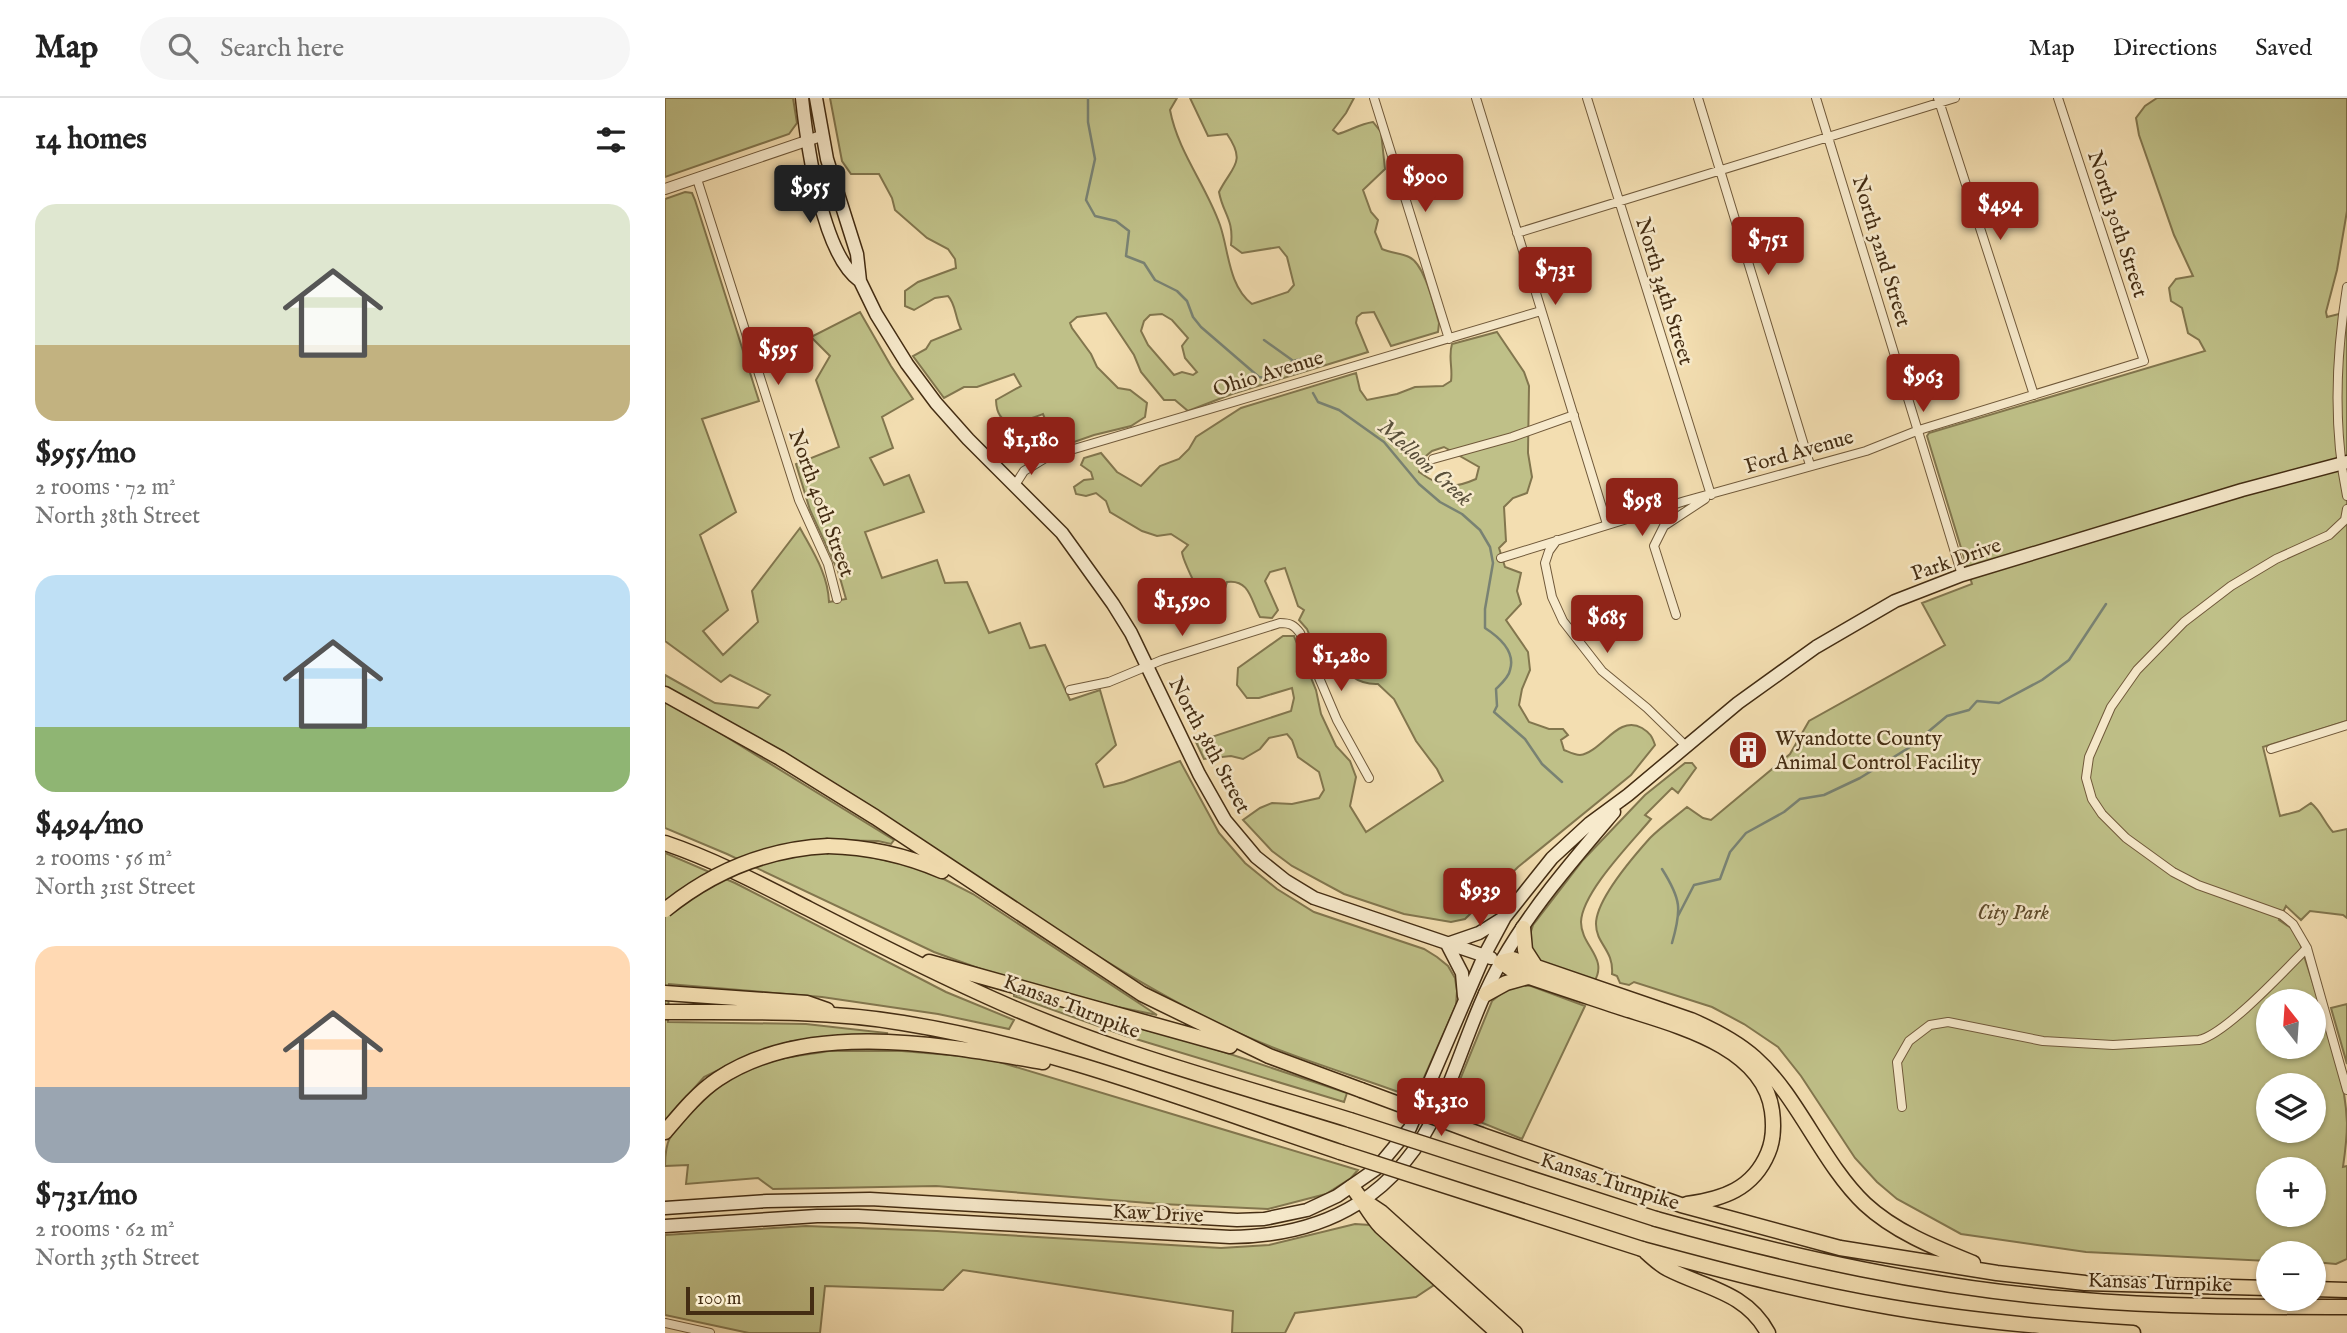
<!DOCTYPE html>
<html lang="en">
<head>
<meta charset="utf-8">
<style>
  :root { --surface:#fff; --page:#f6f6f6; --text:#222; --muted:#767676; --line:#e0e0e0; --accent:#8f2418 }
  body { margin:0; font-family:"IM FELL English",serif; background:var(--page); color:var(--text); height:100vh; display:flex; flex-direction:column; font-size:26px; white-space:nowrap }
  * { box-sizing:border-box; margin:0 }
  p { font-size:23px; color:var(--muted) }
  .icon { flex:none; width:38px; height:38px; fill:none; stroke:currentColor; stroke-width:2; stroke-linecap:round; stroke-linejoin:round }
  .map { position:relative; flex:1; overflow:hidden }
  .drawer { display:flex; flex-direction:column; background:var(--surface); width:665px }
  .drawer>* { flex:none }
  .needle { width:46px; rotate:343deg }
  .tools { position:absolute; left:1591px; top:891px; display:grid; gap:14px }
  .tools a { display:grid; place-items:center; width:70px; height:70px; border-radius:50%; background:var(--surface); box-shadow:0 2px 5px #0004; font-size:35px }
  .scale { position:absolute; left:21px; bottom:18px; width:128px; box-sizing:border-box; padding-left:7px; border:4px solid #442d13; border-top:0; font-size:19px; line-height:24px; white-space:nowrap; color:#442d13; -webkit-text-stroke:5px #f7eacc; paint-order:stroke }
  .price { position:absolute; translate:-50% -60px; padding:0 16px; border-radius:7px; background:var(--accent); color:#fff; font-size:23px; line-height:46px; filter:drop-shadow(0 2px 4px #0008) }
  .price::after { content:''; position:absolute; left:50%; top:42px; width:21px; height:16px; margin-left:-10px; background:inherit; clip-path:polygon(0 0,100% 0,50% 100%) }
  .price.selected { background:#222; color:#fff }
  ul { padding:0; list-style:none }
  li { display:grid; align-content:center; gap:14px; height:371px; padding:0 35px }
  li span { display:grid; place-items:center; height:217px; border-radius:21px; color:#555 }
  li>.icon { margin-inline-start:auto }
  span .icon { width:126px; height:126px; fill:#fffc; stroke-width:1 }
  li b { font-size:30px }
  h2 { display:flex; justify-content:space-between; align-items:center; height:84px; padding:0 35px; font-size:30px }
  header { display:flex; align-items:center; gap:42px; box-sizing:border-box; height:98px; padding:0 35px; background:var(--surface); border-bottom:2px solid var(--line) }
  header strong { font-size:33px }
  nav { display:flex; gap:38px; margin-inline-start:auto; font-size:24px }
  .search { width:490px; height:63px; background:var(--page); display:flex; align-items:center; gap:18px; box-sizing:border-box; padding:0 24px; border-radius:38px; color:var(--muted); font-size:26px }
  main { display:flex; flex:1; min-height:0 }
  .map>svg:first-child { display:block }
</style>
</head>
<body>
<header>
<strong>Map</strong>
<div class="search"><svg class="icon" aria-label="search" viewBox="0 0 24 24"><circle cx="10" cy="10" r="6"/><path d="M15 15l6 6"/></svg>Search here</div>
<nav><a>Map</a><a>Directions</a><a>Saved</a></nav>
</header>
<main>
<section class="drawer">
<h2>14 homes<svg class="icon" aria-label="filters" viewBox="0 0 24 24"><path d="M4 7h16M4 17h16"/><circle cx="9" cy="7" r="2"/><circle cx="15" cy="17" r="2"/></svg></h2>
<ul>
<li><span style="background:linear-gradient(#dfe7d0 65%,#c2b280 0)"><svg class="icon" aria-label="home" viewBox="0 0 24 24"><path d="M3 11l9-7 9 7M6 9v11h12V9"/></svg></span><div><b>$955/mo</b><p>2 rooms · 72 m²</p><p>North 38th Street</p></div></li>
<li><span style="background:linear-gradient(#bfe0f5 70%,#8fb573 0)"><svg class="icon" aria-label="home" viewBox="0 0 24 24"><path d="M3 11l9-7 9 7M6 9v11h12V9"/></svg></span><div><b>$494/mo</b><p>2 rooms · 56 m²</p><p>North 31st Street</p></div></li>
<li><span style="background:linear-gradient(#ffd9b3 65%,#9aa5b1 0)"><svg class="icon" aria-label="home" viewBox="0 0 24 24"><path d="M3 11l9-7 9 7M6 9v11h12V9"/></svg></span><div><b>$731/mo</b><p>2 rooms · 62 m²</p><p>North 35th Street</p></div></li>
</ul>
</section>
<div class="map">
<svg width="1682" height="1235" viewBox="0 0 1682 1235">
  <rect width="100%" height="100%" fill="#f3deb1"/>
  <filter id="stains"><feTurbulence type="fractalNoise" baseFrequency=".00286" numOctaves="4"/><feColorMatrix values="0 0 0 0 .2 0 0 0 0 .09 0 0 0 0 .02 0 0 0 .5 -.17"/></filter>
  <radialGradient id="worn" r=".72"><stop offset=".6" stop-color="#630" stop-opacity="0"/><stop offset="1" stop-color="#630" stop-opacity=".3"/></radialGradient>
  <path fill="#bfc088" stroke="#82764e" stroke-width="2" fill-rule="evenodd" d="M0 0H128L132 25 124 36 0 79Z
    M165 0H512L505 12C513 54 541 87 555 127 564 153 563 187 587 206L623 194 629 187 622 159 614 149 577 155 566 147C569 121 558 116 554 94 567 68 582 65 562 36L543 38 525 0H689L681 15 668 32 673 36C686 32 695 26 708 24L716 34 720 71 698 92 706 114 713 122 710 134 717 151C726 155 736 155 744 159 760 166 769 209 774 225L773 234 726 248 709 214 697 215 692 219 691 225 703 254 567 296 523 313 510 302H499L476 274 469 257 441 215 412 219 405 225 407 230 426 256 432 269 453 290 465 292 482 305 480 319 466 328 429 337 392 350 378 316C357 324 332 334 331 302L356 288 349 276 312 289H299L279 300 248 258 261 251 266 243 296 231C290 220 291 206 283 198L270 200 249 212 240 208V193L253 184 291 170 290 161 283 151 262 140 230 112 227 100 214 76H186L177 63ZM497 216 507 222 523 240 517 248 520 260 532 274 528 277 517 274 509 277 483 247 476 233 479 223 485 217Z
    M1492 0H1682V113L1672 172 1661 214 1662 219 1682 214V623L1598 649 1615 718 1634 713 1646 705C1656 713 1659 724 1668 734L1682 731V820L1678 817 1645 813 1636 822 1621 808 1614 822 1629 832 1635 845C1652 901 1680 968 1682 1025 1682 1040 1680 1055 1678 1069L1682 1068V1161L1671 1166 1649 1164 1648 1155H1603V1163L1421 1154 1296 1136 1232 1101 1212 1084 1190 1060 1136 978 1113 949 1079 926 1047 909 969 884 964 887 955 885 952 878 947 876C949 852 931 846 931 826 931 801 968 759 985 740 996 729 1010 719 1022 709L1038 720 1046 722 1125 656 1144 623 1280 547 1257 505 1307 486 1262 338 1264 335 1540 253 1534 242 1523 235 1517 210 1506 203 1504 190 1511 181 1528 178 1509 137 1474 37 1471 20 1480 8ZM1603 903H1648V948H1603ZM1603 987H1648V1032H1603ZM1603 1071H1648V1116H1603Z
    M20 94 27 95 30 102 94 303 37 321 71 414 35 437 63 512 38 533 58 557 93 524 87 493 135 430C148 454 163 476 164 504L181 501 173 473 145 412 131 366 174 349 151 282 165 258 146 239 195 214 226 268 248 301 217 319 228 350 205 360 219 387 244 377 259 414 200 434 217 480 272 462 280 485 302 484 324 535 355 525 365 550 380 547 405 602 435 592 451 647 431 666 439 689 459 684 515 663 554 735 580 765 612 791 649 814 759 851 772 859 783 868 790 880 792 893 791 907 750 1000C686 976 618 957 556 927 442 871 338 795 232 726 157 676 79 632 0 588V577L50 605 93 610 105 597 65 577 56 584 0 543V101Z
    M832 234 859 274 864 288 863 355 867 379 862 395 848 400 839 409 841 443 834 450 840 469 856 475 852 493 856 506 841 522 863 554 865 572 857 591 854 607 864 624 884 631H898L903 637 896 642 899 652C904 654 910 657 915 657 937 654 953 616 977 630 985 635 987 638 990 647L966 677 853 769 800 821 786 824 739 816 679 796 627 768 607 753 578 722 595 710 607 705 627 706 654 700 659 692 654 674 633 659 627 642 622 636 604 640 595 651 578 661 566 658 539 661 531 644 626 613 629 600 627 590 594 600H582L572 587 573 570 618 538H629L651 592 656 616 671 648 685 663 691 679 685 708 701 734 778 683 772 671 751 643 729 601 713 586C690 587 680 573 666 556L654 561 642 531 634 522 639 512 633 508 620 470 605 474 600 483 613 512 607 520 595 519C586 503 585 481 562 484L559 494 551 501C545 497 535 493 531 487 528 483 517 459 517 454L523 447 506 436 492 438 477 433 445 414 441 403 431 395 421 398 411 396 409 389 419 382 428 381 426 374 416 367 419 360 436 355 452 374 476 388 495 368 514 361 524 351 531 339 576 310 691 275 695 292 702 302 732 296 750 289 778 288 786 283C788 270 783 259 787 246ZM779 349 814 369 811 381C786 392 777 390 754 374L755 363 767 353Z
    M0 601 229 742 226 746 213 743 163 742 176 753 244 767 271 777 308 796 492 917 448 908 335 878 269 854 62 756 0 730Z
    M1020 665H1027L1031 670 1013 695 1007 690 980 717 986 721C967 744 917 794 916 824 916 848 944 860 929 884L873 864C867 851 862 841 868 827L918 762 980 697Z
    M0 755 70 785 281 894 349 922 344 931 273 916 157 899 4 886 3 924 141 926 222 935 221 939 126 943 76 961 39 979 0 1023Z
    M854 887 866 888 920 908 857 1041 783 1011 827 903 838 894Z
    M349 894 431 919 532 945 682 995 679 1004 461 938 349 898Z
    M1682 906V966L1666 910Z
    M164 953H237L321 960 693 1072 686 1080 661 1096 603 1111 496 1106 271 1088 108 1091 93 1080 21 1086 23 1067 0 1068C0 1038 8 1033 28 1013 42 999 57 984 74 974 101 961 135 958 164 953Z
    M690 1126 705 1127 769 1187 751 1199 630 1215 620 1235H567L568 1213 298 1172 278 1192 160 1188 155 1235H84L0 1217V1137L141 1128 272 1133 556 1150 604 1147Z"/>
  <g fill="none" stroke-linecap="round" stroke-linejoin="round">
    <path stroke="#798273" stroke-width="2.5" d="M423 0V24L430 61 421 102 430 118 451 123 464 133 461 158 479 165 490 182 512 193 522 203 528 219 536 229 594 279 607 281 628 263 636 261 640 264 639 270
      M599 242 627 262
      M648 295 653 304 674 312 719 344 754 386 775 404 797 416 815 432 825 449 828 465 820 511V530C834 539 851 553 845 572 844 579 836 586 831 591L832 608 829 614 860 641 877 666 897 684
      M997 771C1016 801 1017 811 1007 845
      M1013 818 1029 787 1055 781 1065 754 1081 735 1119 714 1135 701 1159 697 1195 680 1245 649 1282 618 1304 612 1312 603 1334 605 1377 582 1404 562 1441 506"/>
    <g stroke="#70593a" stroke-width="10">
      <path id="minor" d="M709 0 784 241
        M811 0 942 426
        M922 0 1046 397
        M1033 0 1145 367
        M1151 0 1297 477
        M1273 0 1369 297
        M32 81 134 402 163 466 172 501
        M852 135 1290 0
        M1682 189C1671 257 1668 330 1682 398
        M768 361 847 339 909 317
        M350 387 359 373 382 359 876 213
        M1682 411 1680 422 1664 437 1611 461 1566 488 1519 524 1472 572 1446 609 1424 659 1421 680 1427 701 1437 716 1461 740 1508 774 1533 787 1617 817 1628 826 1642 850 1682 992
        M892 442 884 453 880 465 887 499 898 523 937 573 982 610 1022 649
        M836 460 1020 403 1201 353 1254 332 1479 263 1393 0
        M1011 517 989 448 999 428 1040 401
        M405 592 444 584 497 562 615 525C625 525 629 527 635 535L672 622 704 680
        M1606 651 1682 627
        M1237 1009 1232 964 1244 943 1265 927 1283 924 1378 943 1448 947 1534 942C1561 936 1620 872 1642 850
        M0 1225 45 1235"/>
    </g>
    <g stroke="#70593a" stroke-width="12">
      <path id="tertiary" d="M0 91 156 38"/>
    </g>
    <g stroke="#442d13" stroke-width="15">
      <path id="secondary" d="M137 0C142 46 157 157 195 183
        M151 0 162 61 192 156 195 183 211 216 242 266 271 305 303 341 397 435 448 506 466 535 534 676 560 722 591 759 621 783 649 800 826 860
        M782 846 814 835 838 820
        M782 846 797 875 799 898
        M0 1110 102 1103 205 1101 572 1122 599 1121 642 1112 672 1098 711 1071 745 1030 819 858 840 819 887 760 925 725 963 697 1073 605 1151 549 1230 503 1297 477 1577 392 1682 364
        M0 1128 152 1118H193L565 1139C664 1138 734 1097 776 1005 797 958 811 907 837 862 868 808 909 761 949 714"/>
    </g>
    <g stroke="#442d13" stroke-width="17">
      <path id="motorway" d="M0 596 115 660 210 719 477 896 604 958 696 992
        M0 745C50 762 97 787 144 811 208 844 273 877 339 906 450 955 569 986 685 1022
        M163 748C204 749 240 757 277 773
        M858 830 860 852 871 869
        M264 864 565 948
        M836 864 848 861 1026 922C1049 932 1071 943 1090 960 1133 998 1157 1065 1200 1106 1230 1134 1271 1150 1308 1165
        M836 864 850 874C884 886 918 897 951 908 1005 926 1098 946 1107 1013 1109 1028 1109 1041 1103 1055 1088 1091 1058 1101 1022 1106
        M0 895 142 905 162 912
        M821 896 841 885 863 879
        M0 914C79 914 160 912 238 925 388 949 531 1006 675 1054
        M0 1034C16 1015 32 995 53 981 143 921 277 947 378 964
        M817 1037 1016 1107 1175 1150 1332 1175 1420 1185 1603 1190
        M687 1089C698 1102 704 1116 716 1129L833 1235
        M698 1102 716 1114 850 1235
        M991 1121C1127 1159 1265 1190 1406 1201 1498 1209 1590 1209 1682 1209
        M977 1151C1059 1173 1141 1195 1225 1209 1306 1223 1386 1230 1468 1235
        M981 1154C988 1160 995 1167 1003 1171 1040 1190 1081 1194 1103 1235
        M1648 1191 1682 1192"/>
    </g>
    <use href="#minor" stroke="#f7eacc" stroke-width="8"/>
    <use href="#tertiary" stroke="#f7eacc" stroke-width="10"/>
    <use href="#secondary" stroke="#f7eacc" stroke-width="12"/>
    <use href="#motorway" stroke="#f3deb1" stroke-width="14"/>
    <g stroke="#442d13" stroke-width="17" stroke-linecap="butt">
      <path id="motorway-bridge" d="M0 812C48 773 101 751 163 748
        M696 992 817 1037
        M685 1022 991 1121
        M675 1054 977 1151"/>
    </g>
    <use href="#motorway-bridge" stroke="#f3deb1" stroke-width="14"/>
  </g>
  <defs>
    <g id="building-disc" transform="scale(2.0125)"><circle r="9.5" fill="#8f2418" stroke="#f7eacc"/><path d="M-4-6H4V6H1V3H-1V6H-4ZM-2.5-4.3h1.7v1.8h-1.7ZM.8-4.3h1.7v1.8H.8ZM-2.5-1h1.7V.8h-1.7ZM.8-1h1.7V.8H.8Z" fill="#fff"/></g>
  </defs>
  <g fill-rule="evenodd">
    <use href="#building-disc" x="1083" y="652"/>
  </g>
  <g text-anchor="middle" stroke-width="5" stroke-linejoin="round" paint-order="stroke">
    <g font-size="21" fill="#442d13" stroke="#f7eacc">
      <text transform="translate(1453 126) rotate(72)" y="7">North 30th Street</text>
      <text transform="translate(1217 153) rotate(73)" y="7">North 32nd Street</text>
      <text transform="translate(1000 193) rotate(73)" y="7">North 34th Street</text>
      <text transform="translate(603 275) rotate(-17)" y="7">Ohio Avenue</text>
      <text transform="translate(1134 353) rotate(-16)" y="7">Ford Avenue</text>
      <text transform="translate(157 405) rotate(70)" y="7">North 40th Street</text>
      <text transform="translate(1291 461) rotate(-19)" y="7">Park Drive</text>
      <text transform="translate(545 647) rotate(62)" y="7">North 38th Street</text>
      <text transform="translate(407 908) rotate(21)" y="7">Kansas Turnpike</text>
      <text transform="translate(945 1083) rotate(18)" y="7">Kansas Turnpike</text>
      <text transform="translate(493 1115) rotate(3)" y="7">Kaw Drive</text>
      <text transform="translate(1495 1184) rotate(2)" y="7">Kansas Turnpike</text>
    </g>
    <g font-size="21" fill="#442d13" stroke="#f7eacc" text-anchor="start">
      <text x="1110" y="647">Wyandotte County<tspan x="1110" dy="24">Animal Control Facility</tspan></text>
    </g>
    <g font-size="21" font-style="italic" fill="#5d4a2a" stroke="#f7eacc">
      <text x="1348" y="821">City Park</text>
    </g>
    <g font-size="23" font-style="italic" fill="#5a503b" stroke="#f7eacc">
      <text transform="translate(761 364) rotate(42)" y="8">Melloon Creek</text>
    </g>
  </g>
  <rect width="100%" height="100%" filter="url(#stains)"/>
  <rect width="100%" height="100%" fill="url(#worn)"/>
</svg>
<div class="tools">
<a><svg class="needle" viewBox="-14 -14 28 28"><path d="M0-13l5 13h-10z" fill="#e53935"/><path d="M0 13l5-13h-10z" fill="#767676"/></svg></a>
<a><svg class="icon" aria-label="layers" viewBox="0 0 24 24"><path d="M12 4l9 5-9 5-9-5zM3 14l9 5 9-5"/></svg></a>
<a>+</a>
<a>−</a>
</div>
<div class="scale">100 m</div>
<b class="price" style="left:760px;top:116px">$900</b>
<b class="price selected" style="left:145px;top:127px">$955</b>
<b class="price" style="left:1335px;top:144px">$494</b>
<b class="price" style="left:1103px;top:179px">$751</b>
<b class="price" style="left:890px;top:209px">$731</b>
<b class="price" style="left:113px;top:289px">$595</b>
<b class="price" style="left:1258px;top:316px">$963</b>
<b class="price" style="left:366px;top:379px">$1,180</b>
<b class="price" style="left:977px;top:440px">$958</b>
<b class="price" style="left:517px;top:540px">$1,590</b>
<b class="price" style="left:942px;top:557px">$685</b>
<b class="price" style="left:676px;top:595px">$1,280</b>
<b class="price" style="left:815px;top:830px">$939</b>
<b class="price" style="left:776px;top:1040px">$1,310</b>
</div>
</main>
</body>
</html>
